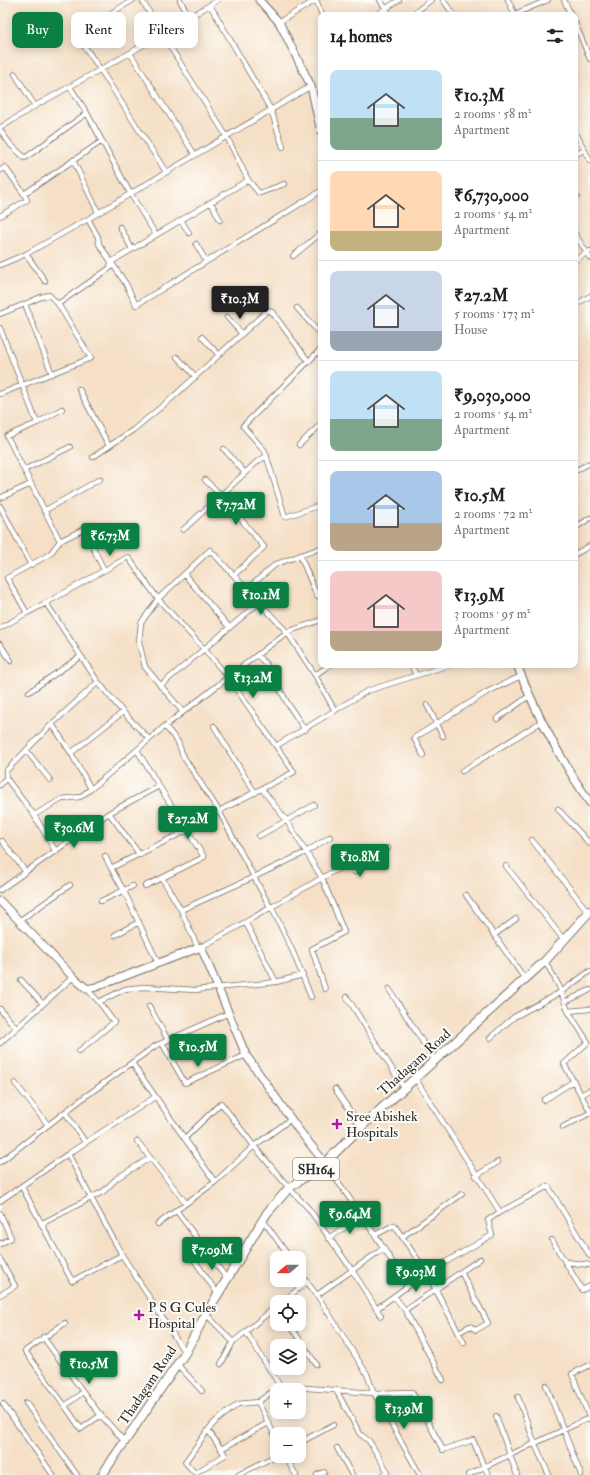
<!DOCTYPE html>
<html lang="en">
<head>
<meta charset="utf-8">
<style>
  :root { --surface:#fff; --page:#f6f6f6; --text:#202124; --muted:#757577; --line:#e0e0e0; --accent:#0b8043 }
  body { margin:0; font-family:"IM FELL Double Pica",serif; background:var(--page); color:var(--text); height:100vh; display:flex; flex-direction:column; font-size:15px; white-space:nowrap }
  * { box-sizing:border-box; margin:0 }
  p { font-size:13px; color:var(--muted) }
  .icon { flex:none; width:22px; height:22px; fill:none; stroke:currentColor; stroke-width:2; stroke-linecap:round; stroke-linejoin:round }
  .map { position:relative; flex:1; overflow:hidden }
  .sheet { position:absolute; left:318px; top:12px; width:260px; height:656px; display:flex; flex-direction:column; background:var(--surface); border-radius:8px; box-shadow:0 2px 10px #0003 }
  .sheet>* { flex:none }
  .guide { position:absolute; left:12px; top:12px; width:246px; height:36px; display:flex; gap:8px }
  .needle { width:26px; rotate:250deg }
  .buttons { position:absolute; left:270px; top:1251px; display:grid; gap:8px }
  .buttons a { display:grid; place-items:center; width:36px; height:36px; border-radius:8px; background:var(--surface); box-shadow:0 2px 10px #0003; font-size:20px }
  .price { position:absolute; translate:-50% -34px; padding:0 9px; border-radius:4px; background:var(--accent); color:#fff; font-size:13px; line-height:26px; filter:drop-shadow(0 1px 2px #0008) }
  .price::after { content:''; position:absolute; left:50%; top:24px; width:12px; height:9px; margin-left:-6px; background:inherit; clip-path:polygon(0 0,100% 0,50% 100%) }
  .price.selected { background:#222; color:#fff }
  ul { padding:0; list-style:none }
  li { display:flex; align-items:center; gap:12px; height:100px; padding:0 12px }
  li+li { border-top:1px solid var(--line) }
  li span { display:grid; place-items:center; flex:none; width:112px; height:80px; border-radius:8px; color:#555 }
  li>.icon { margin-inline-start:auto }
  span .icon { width:48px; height:48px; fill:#fffc; stroke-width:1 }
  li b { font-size:17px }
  h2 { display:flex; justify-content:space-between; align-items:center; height:48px; padding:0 12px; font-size:17px }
  .pill { padding:0 14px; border-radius:8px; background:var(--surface); box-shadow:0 2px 10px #0003; font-size:14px; line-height:36px }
  .pill.selected { background:var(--accent); color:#fff }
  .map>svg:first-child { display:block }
</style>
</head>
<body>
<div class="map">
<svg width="590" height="1475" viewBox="0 0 590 1475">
  <rect width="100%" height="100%" fill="#fdfcf7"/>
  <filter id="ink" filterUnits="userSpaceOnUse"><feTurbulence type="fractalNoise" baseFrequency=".025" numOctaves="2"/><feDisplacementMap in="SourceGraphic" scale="8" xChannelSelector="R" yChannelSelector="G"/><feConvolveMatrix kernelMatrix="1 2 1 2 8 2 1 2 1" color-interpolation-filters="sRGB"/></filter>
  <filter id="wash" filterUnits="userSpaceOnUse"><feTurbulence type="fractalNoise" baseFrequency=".012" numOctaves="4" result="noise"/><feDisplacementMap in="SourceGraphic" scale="16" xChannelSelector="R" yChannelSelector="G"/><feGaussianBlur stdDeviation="0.9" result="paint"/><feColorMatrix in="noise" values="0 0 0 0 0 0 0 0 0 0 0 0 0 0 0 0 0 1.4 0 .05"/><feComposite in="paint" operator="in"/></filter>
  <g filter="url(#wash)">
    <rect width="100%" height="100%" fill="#f5e0c7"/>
  </g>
  <g filter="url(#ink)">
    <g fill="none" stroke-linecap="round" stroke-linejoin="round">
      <g stroke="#726a62" stroke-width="6">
        <path id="street" d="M133 0 76 34 100 69 166 172
          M142 0 162 34 227 137 248 180 259 193H260L284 184
          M180 0 189 17
          M316 0 322 15
          M380 0 390 15
          M443 0 454 15
          M508 0 515 15
          M564 0 571 15
          M210 5 271 110 283 147
          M417 11 431 0
          M515 14 548 0
          M376 15 399 0
          M279 22 316 0
          M575 23 590 59
          M130 53 195 155
          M15 74 35 106
          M70 87 87 113 130 193 156 235
          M314 102 321 99
          M0 128 35 106 130 53 218 0
          M0 130 11 145 25 158 87 113
          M575 131 590 161
          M575 155 584 150
          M73 160 98 212
          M0 171 5 167 24 194
          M575 198 577 197
          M211 202 220 220
          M0 216 27 200 24 194 102 141
          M88 219 98 237 99 244 126 284 136 305 321 191
          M181 220 189 233
          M120 227 132 249
          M575 234 590 258
          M196 244 206 261
          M26 254 45 281
          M293 256 321 233
          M575 260 590 251
          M0 265 26 254 88 219 311 86
          M25 304 41 297 49 295 58 304
          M575 305 590 296
          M297 308 321 335
          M0 314 25 304 52 374
          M227 317 242 334
          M0 328 37 423 7 436 60 541 50 554 7 578 27 613 46 603 98 682
          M202 337 219 355
          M321 349 243 426 265 451 285 517 321 505
          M177 357 196 377
          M79 389 109 446
          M0 394 91 358 58 304 110 268 111 262 248 180
          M37 423 62 409
          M299 445 321 424
          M224 449 245 473
          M93 457 133 430 172 398 268 310 272 312 309 362
          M24 470 70 447
          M575 471 590 463
          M205 480 221 495 264 547 234 575
          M0 498 31 484
          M0 506 31 565
          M44 511 100 479
          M575 528 590 518
          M183 530 258 461 267 456
          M60 541 84 529 104 570
          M575 554 590 546
          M300 555 317 596
          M184 574 229 627
          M247 589 276 564 321 548
          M46 603 128 557 158 599 141 623 139 642 145 667 183 712
          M0 628 27 613
          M0 644 11 661
          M257 655 266 664 288 704 305 730
          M411 665 416 675
          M315 675 330 665
          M160 686 260 602
          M29 692 81 656
          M427 705 443 736
          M335 711 315 675 287 632 210 550 158 599 204 649 228 677 276 746 367 691 449 665
          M497 719 529 696
          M52 724 71 753 91 789
          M165 726 178 742 183 756 219 811 254 877 306 852 330 837
          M214 726 255 793
          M26 750 50 780
          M137 750 159 786
          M71 753 123 712
          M423 755 414 738 487 692 521 676
          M462 771 541 722
          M6 778 34 815 62 799 80 797 91 789 165 726 287 632 321 620
          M0 785 6 778V771L52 724 98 682 123 712 149 739
          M558 809 590 844
          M109 813 159 786 204 857 162 878 181 910 198 948
          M34 815 56 852
          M259 836 314 805
          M532 840 589 913
          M2 841 26 872
          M105 856 111 868
          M506 866 564 940
          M145 886 162 878
          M0 890 109 813 140 855
          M466 895 525 979
          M101 901 133 886
          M271 906 293 952 311 997
          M181 910 254 877 270 907
          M19 921 70 885
          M246 923 276 982
          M115 935 139 922
          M494 935 516 919
          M201 947C242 925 281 901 322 878L287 821 262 789
          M545 961 559 986 568 1011 588 1042 564 1064 590 1111
          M158 963 124 891 111 868 188 830 219 811 294 772 276 746
          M21 980 43 1004
          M325 989 312 949 344 932 322 878 348 863 355 872 388 848
          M389 989 435 1061
          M347 997 404 1088
          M99 1002 125 989 133 988 145 987 195 990 276 982 303 975
          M565 1002 590 990
          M149 1006 168 1040
          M0 1009 16 1028
          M568 1011 590 1009
          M490 1038 514 1017 561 992 590 971
          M0 1043 73 977
          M162 1043 185 1083 246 1055
          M79 1051 114 1022 99 1002 87 989
          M132 1063 215 1182 254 1146 289 1188 309 1209 352 1270 381 1316
          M415 1078 500 1212
          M15 1083 48 1125
          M335 1089 361 1127
          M581 1095 590 1090
          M544 1100 574 1081
          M65 1112 85 1142
          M563 1127 590 1113
          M185 1138 221 1103 254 1146 291 1119
          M137 1141 186 1203
          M68 1154 155 1097
          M0 1162 86 1096 155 1046 229 1013
          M325 1163 375 1235 394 1225 427 1273 492 1235 488 1220 500 1212 548 1186 590 1256
          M476 1176 498 1162
          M22 1187 72 1281 122 1255
          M0 1201 68 1154 91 1198 122 1255 185 1353
          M176 1210 227 1279
          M0 1213 11 1238 0 1244
          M263 1220 290 1258
          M41 1224 104 1191 117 1178 150 1158
          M158 1224 215 1182
          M375 1235 408 1286 376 1309
          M402 1237 462 1194
          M328 1238 363 1217
          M552 1240 582 1290 590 1286
          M192 1257 218 1294
          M0 1259 15 1286 0 1295
          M566 1262 590 1265
          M299 1271 307 1282
          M427 1273 464 1343
          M317 1295 384 1248
          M394 1296 405 1310 443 1380
          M282 1302 307 1282 317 1295 367 1374 374 1393 412 1392 443 1450 473 1440 484 1467 589 1418
          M405 1310 480 1259
          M206 1314 233 1342 277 1306
          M65 1323 25 1351 65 1406 83 1392
          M289 1324 316 1364
          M246 1332 280 1386 258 1402 277 1440
          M459 1332 470 1326 476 1330 488 1323 461 1272
          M43 1337 98 1412 125 1442
          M177 1364 202 1391
          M221 1364 233 1342
          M546 1385 581 1475
          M280 1386 374 1393 420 1475
          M336 1390 360 1434 369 1441 388 1472 383 1475
          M518 1397 535 1444 549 1475
          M26 1403 77 1475
          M3 1404 53 1475
          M65 1406 81 1429 101 1415
          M496 1416 517 1475
          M590 1419 572 1374 590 1365
          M208 1430 185 1462 195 1473 225 1455 208 1430 215 1422 238 1404 258 1402
          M299 1443 333 1425
          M337 1448 352 1475
          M221 1449 268 1423
          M285 1456 296 1475
          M238 1475 277 1455
          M317 1475 324 1472
          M468 1475 484 1467 489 1475"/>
      </g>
      <g stroke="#726a62" stroke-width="9">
        <path id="secondary" d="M259 0 279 22 311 86 321 132
          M517 665C536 714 560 759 590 803
          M0 901 73 977 87 989 96 987 201 947 246 1055 298 1129 325 1163"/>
      </g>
      <g stroke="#726a62" stroke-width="10">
        <path id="primary" d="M102 1475 185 1353 206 1314 267 1213 289 1188 325 1163 361 1127 545 961 590 911"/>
      </g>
      <use href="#street" stroke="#fff" stroke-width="4.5"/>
      <use href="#secondary" stroke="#fff" stroke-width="7"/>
      <use href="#primary" stroke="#fff" stroke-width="8"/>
    </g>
  </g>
  <g fill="#b5179e" stroke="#fdfcf7" stroke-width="1.5">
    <path d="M335 1118h4v4h4v4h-4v4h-4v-4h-4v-4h4z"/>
    <path d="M137 1309h4v4h4v4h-4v4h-4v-4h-4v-4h4z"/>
  </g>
  <g text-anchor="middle" stroke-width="4" stroke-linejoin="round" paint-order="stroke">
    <rect fill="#fdfcf7" stroke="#6a6a68" stroke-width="1" x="293" y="1158" width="46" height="22" rx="3"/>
    <g font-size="13" font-weight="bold" fill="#2b2b2b">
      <text x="316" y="1174">SH164</text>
    </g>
    <g font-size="14" fill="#2b2b2b" stroke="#fdfcf7">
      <text transform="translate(414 1062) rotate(-42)" y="5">Thadagam Road</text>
      <text transform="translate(147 1385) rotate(-56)" y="5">Thadagam Road</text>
    </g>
    <g font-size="14" fill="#2b2b2b" stroke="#fdfcf7" text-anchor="start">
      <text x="346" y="1121">Sree Abishek<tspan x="346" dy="16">Hospitals</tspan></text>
      <text x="148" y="1312">P S G Cules<tspan x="148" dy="16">Hospital</tspan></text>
    </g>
  </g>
</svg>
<div class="buttons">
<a><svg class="needle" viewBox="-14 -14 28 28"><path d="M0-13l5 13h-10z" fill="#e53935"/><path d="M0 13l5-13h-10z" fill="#757577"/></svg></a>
<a><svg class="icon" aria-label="locate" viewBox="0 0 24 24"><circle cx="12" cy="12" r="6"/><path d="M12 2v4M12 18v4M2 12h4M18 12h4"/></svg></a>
<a><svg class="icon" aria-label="layers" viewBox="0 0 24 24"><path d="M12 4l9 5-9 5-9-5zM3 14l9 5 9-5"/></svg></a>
<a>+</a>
<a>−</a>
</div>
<b class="price selected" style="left:240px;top:320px">₹10.3M</b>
<b class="price" style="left:236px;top:526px">₹7.72M</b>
<b class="price" style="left:110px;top:557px">₹6.73M</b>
<b class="price" style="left:261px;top:616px">₹10.1M</b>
<b class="price" style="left:253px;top:699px">₹13.2M</b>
<b class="price" style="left:188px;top:840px">₹27.2M</b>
<b class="price" style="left:74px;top:849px">₹30.6M</b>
<b class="price" style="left:360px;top:878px">₹10.8M</b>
<b class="price" style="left:198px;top:1068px">₹10.5M</b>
<b class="price" style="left:350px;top:1235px">₹9.64M</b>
<b class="price" style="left:212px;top:1271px">₹7.09M</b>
<b class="price" style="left:416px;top:1293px">₹9.03M</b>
<b class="price" style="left:89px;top:1385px">₹10.5M</b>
<b class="price" style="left:404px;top:1430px">₹13.9M</b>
<div class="guide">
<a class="pill selected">Buy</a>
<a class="pill">Rent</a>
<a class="pill">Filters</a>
</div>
<section class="sheet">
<h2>14 homes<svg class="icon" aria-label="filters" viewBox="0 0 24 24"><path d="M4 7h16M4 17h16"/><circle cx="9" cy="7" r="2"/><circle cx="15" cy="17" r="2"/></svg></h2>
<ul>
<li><span style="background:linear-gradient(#bfe0f5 60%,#7fa58c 0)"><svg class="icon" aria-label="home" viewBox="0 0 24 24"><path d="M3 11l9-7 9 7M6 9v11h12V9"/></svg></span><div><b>₹10.3M</b><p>2 rooms · 58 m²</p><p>Apartment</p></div></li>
<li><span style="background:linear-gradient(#ffd9b3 75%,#c2b280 0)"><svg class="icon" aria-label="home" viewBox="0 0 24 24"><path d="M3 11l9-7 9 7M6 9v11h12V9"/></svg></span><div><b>₹6,730,000</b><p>2 rooms · 54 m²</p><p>Apartment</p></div></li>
<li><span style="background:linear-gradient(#c9d6e8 75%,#9aa5b1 0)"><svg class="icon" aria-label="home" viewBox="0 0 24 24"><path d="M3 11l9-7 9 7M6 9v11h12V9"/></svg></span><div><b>₹27.2M</b><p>5 rooms · 173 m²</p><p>House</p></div></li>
<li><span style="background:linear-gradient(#bfe0f5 60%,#7fa58c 0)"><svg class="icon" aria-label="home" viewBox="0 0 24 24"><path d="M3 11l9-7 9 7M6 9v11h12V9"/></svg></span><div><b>₹9,030,000</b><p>2 rooms · 54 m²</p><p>Apartment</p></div></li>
<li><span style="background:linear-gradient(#a9c7e8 65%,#b9a48a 0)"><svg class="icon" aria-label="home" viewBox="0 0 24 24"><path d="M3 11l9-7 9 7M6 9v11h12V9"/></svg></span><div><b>₹10.5M</b><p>2 rooms · 72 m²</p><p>Apartment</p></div></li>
<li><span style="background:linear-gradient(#f6c9c9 75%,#b9a48a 0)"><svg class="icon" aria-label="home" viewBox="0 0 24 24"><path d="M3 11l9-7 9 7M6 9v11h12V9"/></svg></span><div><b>₹13.9M</b><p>3 rooms · 95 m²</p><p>Apartment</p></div></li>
</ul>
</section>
</div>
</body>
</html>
